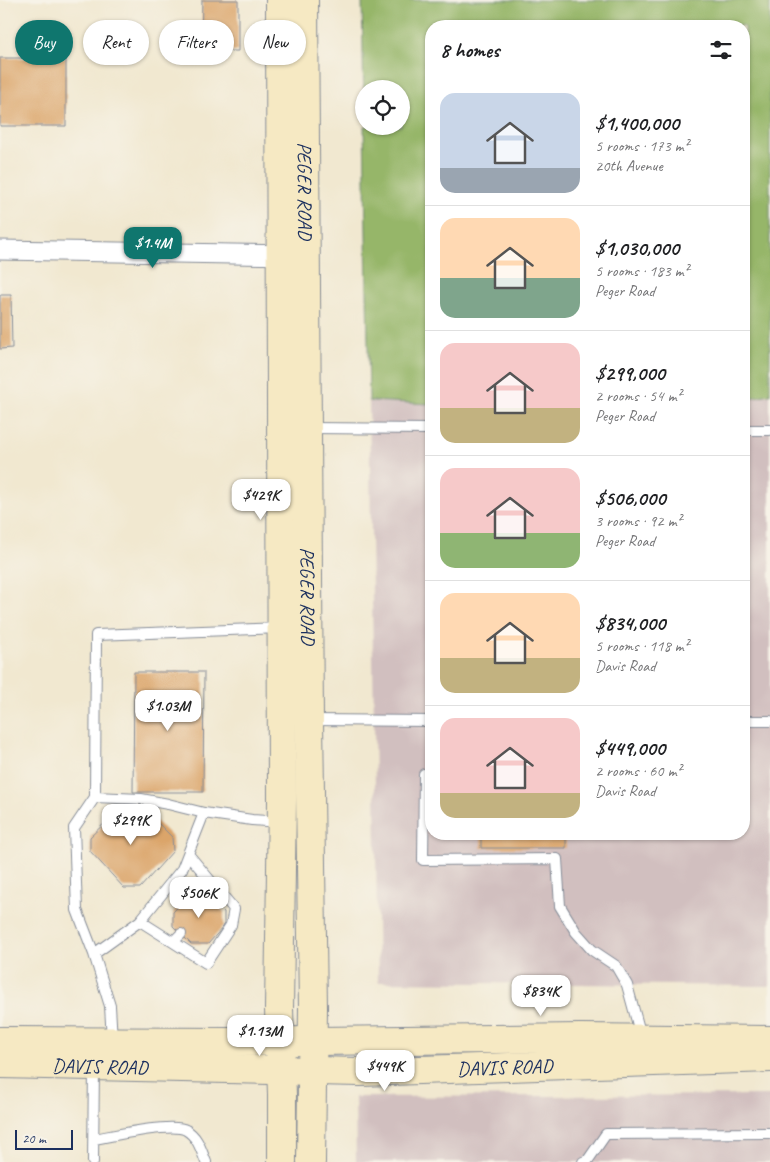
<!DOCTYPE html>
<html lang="en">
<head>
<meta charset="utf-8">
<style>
  :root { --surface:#fff; --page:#f2f2f2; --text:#202124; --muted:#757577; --line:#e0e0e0; --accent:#0f766e }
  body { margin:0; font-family:Caveat,sans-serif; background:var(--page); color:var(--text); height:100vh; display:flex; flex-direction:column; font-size:19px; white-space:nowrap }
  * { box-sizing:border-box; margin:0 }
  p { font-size:16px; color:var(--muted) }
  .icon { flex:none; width:28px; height:28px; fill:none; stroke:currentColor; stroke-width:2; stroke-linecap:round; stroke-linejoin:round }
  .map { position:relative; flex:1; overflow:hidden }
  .sheet { position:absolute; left:425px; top:20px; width:325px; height:820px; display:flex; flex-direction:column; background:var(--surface); border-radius:20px; box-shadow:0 1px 4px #0004 }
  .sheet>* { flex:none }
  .top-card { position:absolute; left:15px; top:20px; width:335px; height:45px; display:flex; gap:10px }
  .tools { position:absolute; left:355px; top:80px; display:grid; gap:10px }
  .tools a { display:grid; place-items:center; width:55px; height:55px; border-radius:50%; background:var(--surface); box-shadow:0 1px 4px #0004; font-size:25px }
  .scale { position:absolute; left:15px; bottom:12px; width:58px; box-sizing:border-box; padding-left:5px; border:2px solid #1b2f5e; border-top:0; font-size:14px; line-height:18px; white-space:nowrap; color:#1b2f5e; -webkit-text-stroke:4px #f7f3e8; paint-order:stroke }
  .price { position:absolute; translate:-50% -42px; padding:0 11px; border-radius:10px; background:#fff; color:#222; font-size:16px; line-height:32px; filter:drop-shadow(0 1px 2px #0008) }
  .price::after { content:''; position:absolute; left:50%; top:30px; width:15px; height:11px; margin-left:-8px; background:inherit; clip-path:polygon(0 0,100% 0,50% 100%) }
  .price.current { background:var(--accent); color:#fff }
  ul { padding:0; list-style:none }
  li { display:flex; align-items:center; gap:15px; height:125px; padding:0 15px }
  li+li { border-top:1px solid var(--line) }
  li span { display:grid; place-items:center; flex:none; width:140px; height:100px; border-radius:15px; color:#555 }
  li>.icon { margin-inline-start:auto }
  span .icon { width:60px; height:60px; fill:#fffc; stroke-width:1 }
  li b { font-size:21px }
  h2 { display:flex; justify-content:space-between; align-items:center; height:60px; padding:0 15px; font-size:21px }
  .pill { padding:0 18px; border-radius:22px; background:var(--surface); box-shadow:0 1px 4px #0004; font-size:18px; line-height:45px }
  .pill.current { background:var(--accent); color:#fff }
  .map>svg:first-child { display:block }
</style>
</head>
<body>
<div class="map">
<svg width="770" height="1162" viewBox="0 0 770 1162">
  <rect width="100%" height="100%" fill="#f7f3e8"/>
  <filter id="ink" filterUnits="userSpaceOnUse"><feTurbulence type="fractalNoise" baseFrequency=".02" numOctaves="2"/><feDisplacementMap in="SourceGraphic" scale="10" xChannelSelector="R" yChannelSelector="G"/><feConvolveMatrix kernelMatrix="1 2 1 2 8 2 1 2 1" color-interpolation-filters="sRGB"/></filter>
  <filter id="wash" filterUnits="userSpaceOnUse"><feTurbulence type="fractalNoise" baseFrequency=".0096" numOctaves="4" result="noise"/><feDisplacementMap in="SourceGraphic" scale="20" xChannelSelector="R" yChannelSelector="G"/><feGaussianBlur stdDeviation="1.12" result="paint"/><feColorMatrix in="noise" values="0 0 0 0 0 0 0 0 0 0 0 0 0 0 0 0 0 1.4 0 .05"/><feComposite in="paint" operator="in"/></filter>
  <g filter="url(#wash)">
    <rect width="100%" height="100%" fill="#f1e8d0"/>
    <path fill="#d1bfbf" d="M770 394V986L378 982 369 401 431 404V834H744V399Z
      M770 1095V1162H356L355 1097Z"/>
    <path fill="#96b669" stroke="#587264" d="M362 0H770V394L744 399V26H431V404L369 401 364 126H401V89H364V109Z"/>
    <g id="blocks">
      <path fill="#dba56b" d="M202 0H238V51H201Z
        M0 58H66V126H0Z
        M0 295H11L12 348 0 349Z
        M134 672H204L203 792H133Z
        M139 804 172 837 173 851 140 888H124L90 851V837L124 805Z
        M481 834H566V848H481Z
        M191 893H205L224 912V926L208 944H191L173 926V912Z"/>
    </g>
  </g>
  <g filter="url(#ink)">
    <use href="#blocks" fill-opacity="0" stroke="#868c97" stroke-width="1"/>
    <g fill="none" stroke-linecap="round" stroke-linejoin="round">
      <g stroke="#868c97" stroke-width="12">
        <path id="lane" d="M308 428 431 429
          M744 430H770
          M310 720 431 721
          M744 721H770
          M431 774H424L423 860 557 859 560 906 576 932 592 950 616 966 627 985 641 1036
          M95 797 141 799 168 804 204 813 252 820 281 822
          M140 921 206 963 231 925 234 909 188 854
          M173 942 181 934
          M94 954 140 921 182 869 204 813
          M112 1040 110 1006 94 954 77 910 74 828 95 797 96 635 281 628
          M94 1139C111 1136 173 1122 186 1130 198 1137 201 1150 206 1162
          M93 1162 94 1066
          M583 1162 588 1160 606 1134 770 1133"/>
      </g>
      <g stroke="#868c97" stroke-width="21">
        <path id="street" d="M0 250 291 255"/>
      </g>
      <g stroke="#868c97" stroke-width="30">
        <g id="secondary">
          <path d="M280 0 282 800 279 1009 282 1095V1162"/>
          <path id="s1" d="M304 0 309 720 313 1008 311 1162"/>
          <path d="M0 1041 234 1042 581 1038 770 1040"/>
          <path id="s2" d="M0 1064 360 1072 770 1058"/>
        </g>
      </g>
      <use href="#lane" stroke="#fff" stroke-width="10"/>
      <use href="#street" stroke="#fff" stroke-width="19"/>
      <use href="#secondary" stroke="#f6e9c3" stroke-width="28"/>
    </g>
  </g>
  <g text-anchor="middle" stroke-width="4" stroke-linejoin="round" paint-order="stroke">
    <g font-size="20" fill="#1b2f5e" stroke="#f7f3e8">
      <text dy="7" stroke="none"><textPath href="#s1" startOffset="191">PEGER ROAD</textPath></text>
      <text dy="7" stroke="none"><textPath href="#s1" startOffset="596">PEGER ROAD</textPath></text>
      <text dy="7" stroke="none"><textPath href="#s2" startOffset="100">DAVIS ROAD</textPath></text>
      <text dy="7" stroke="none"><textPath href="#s2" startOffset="505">DAVIS ROAD</textPath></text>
    </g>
  </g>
</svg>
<div class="tools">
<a><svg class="icon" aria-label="locate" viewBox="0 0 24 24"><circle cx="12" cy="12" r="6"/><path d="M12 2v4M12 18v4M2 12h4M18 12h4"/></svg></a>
</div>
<div class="scale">20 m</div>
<b class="price current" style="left:153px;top:269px">$1.4M</b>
<b class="price" style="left:261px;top:521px">$429K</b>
<b class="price" style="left:168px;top:732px">$1.03M</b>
<b class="price" style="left:131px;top:846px">$299K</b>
<b class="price" style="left:199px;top:919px">$506K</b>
<b class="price" style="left:541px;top:1017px">$834K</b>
<b class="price" style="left:260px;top:1057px">$1.13M</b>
<b class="price" style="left:385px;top:1092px">$449K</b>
<div class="top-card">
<a class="pill current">Buy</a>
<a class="pill">Rent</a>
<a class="pill">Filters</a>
<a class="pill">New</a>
</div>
<section class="sheet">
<h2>8 homes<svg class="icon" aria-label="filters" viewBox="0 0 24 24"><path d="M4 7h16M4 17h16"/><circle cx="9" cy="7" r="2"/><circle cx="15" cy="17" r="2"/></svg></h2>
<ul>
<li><span style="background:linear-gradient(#c9d6e8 75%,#9aa5b1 0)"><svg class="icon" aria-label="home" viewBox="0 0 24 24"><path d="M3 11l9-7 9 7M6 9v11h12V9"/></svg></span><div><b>$1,400,000</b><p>5 rooms · 173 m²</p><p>20th Avenue</p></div></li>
<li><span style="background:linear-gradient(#ffd9b3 60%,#7fa58c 0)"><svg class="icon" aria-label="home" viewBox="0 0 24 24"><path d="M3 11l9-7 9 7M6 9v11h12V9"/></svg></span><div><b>$1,030,000</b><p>5 rooms · 183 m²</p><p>Peger Road</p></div></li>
<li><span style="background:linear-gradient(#f6c9c9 65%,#c2b280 0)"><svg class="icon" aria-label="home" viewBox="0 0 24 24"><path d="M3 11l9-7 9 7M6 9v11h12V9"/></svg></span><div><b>$299,000</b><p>2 rooms · 54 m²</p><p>Peger Road</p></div></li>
<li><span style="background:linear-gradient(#f6c9c9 65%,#8fb573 0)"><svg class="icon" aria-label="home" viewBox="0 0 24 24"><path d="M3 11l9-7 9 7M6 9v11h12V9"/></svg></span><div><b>$506,000</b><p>3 rooms · 92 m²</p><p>Peger Road</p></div></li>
<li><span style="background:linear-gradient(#ffd9b3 65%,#c2b280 0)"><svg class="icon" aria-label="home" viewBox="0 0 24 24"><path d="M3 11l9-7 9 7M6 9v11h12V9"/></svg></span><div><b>$834,000</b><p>5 rooms · 118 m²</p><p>Davis Road</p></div></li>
<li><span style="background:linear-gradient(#f6c9c9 75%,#c2b280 0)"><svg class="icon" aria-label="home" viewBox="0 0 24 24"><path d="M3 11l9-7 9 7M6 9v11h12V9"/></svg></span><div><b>$449,000</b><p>2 rooms · 60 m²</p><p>Davis Road</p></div></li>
</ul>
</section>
</div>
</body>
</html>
